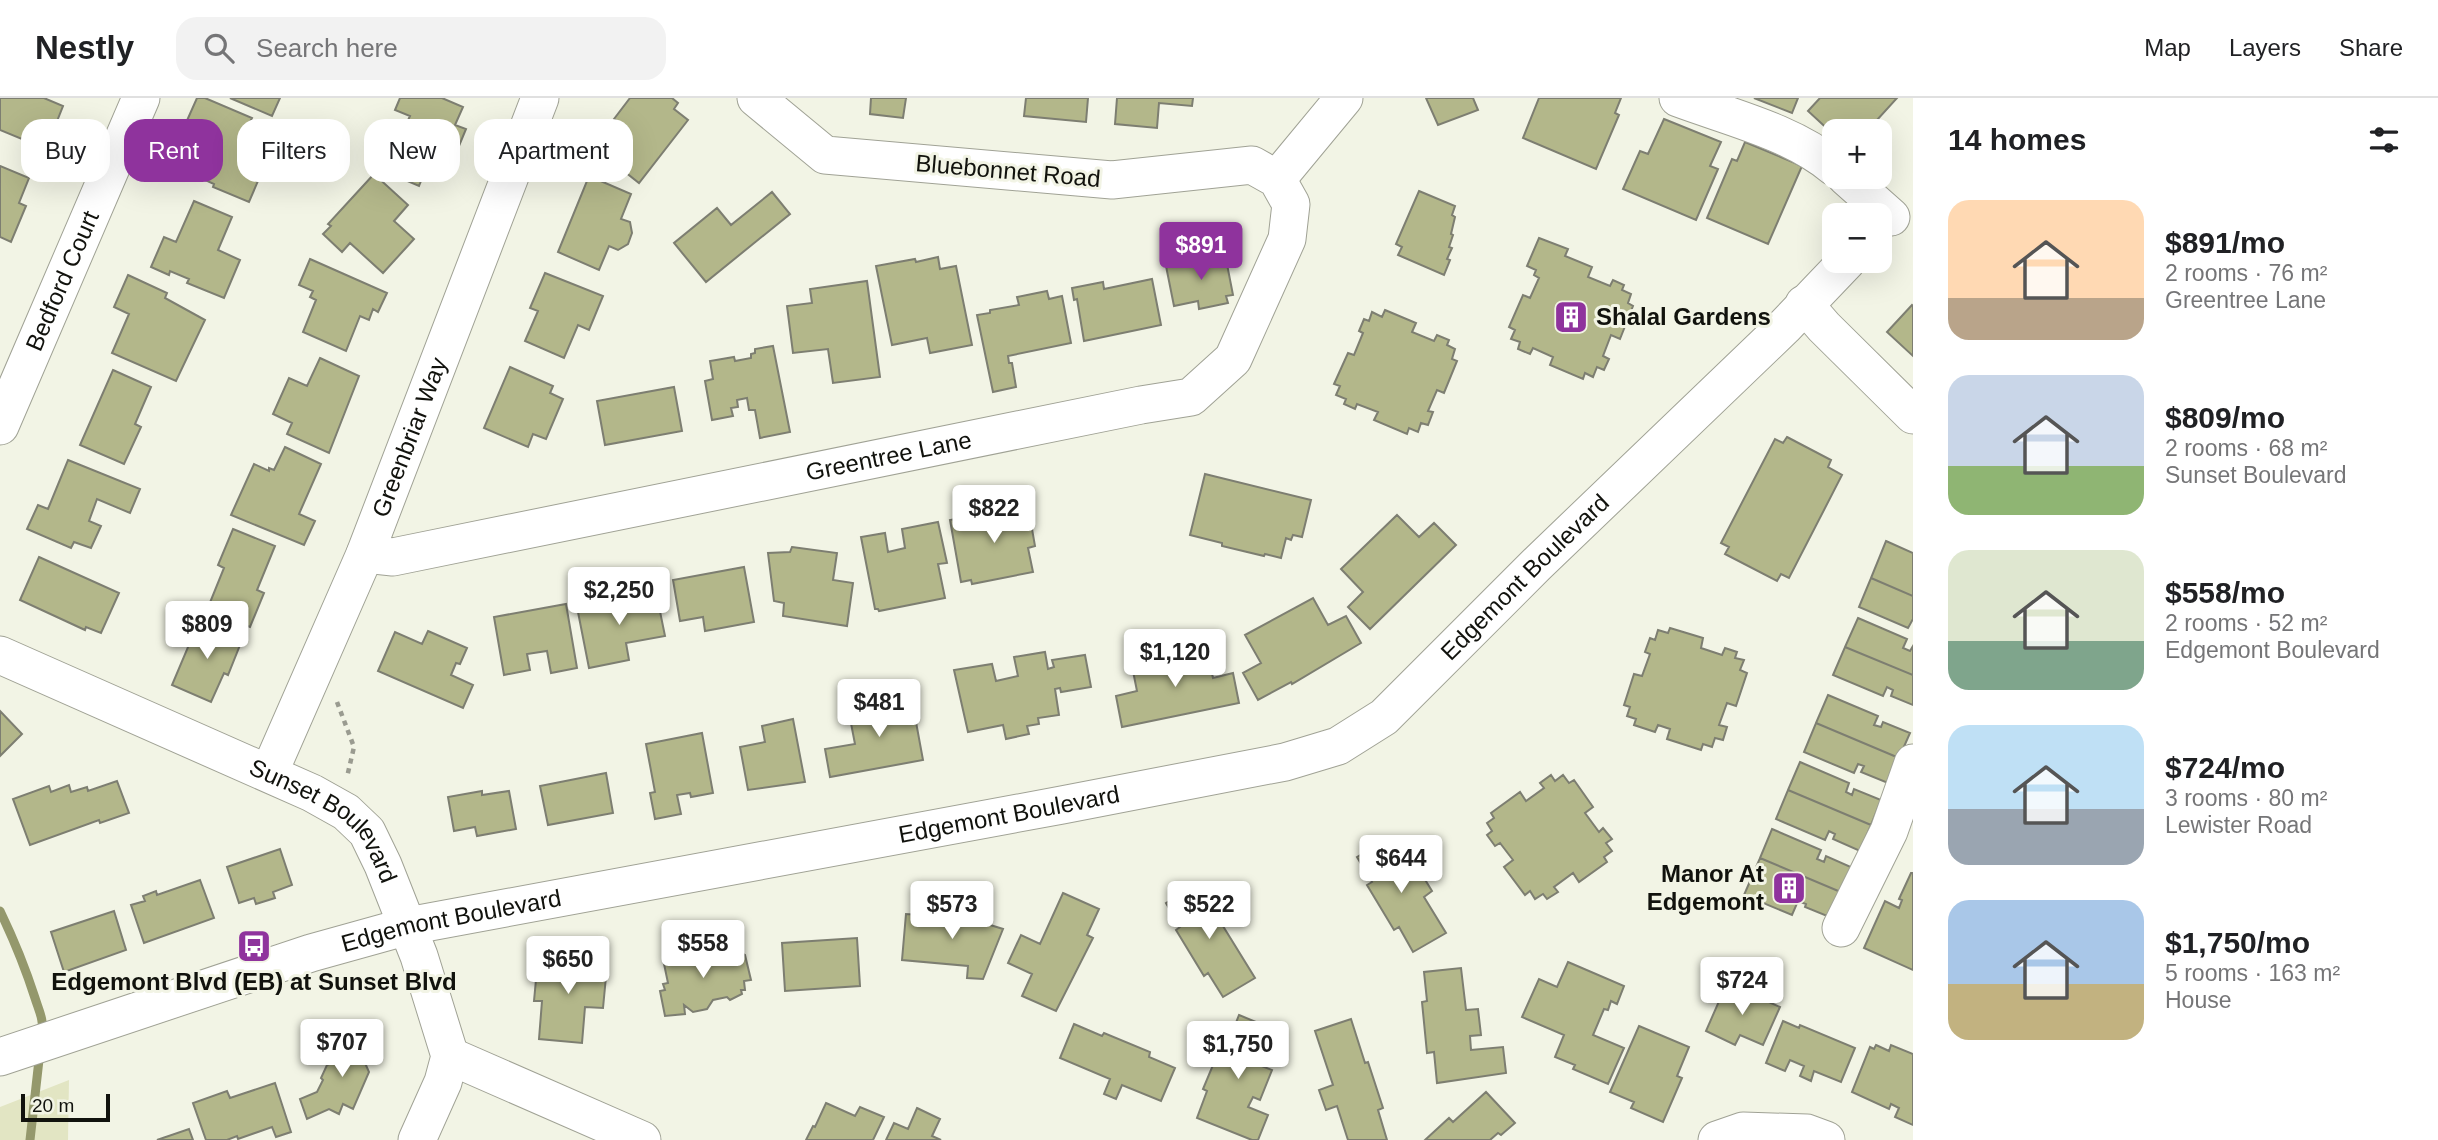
<!DOCTYPE html>
<html lang="en">
<head>
<meta charset="utf-8">
<style>
  :root { --surface:#fff; --page:#f2f2f2; --text:#202124; --muted:#757577; --line:#e0e0e0; --accent:#8f339d }
  body { margin:0; font-family:Arial,sans-serif; background:var(--page); color:var(--text); height:100vh; display:flex; flex-direction:column; font-size:26px; white-space:nowrap }
  * { box-sizing:border-box; margin:0 }
  p { font-size:23px; color:var(--muted) }
  .icon { flex:none; width:38px; height:38px; fill:none; stroke:currentColor; stroke-width:2; stroke-linecap:round; stroke-linejoin:round }
  .map { position:relative; flex:1; overflow:hidden }
  .panel { display:flex; flex-direction:column; background:var(--surface); width:525px }
  .panel>* { flex:none }
  .top-card { position:absolute; left:21px; top:21px; width:665px; height:63px; display:flex; gap:14px }
  .buttons { position:absolute; left:1822px; top:21px; display:grid; gap:14px }
  .buttons a { display:grid; place-items:center; width:70px; height:70px; border-radius:14px; background:var(--surface); box-shadow:0 7px 28px #0002; font-size:35px }
  .scale { position:absolute; left:21px; bottom:18px; width:89px; box-sizing:border-box; padding-left:7px; border:4px solid #11120d; border-top:0; font-size:19px; line-height:24px; white-space:nowrap; color:#11120d; -webkit-text-stroke:5px #f2f4e5; paint-order:stroke }
  .price { position:absolute; translate:-50% -60px; padding:0 16px; border-radius:7px; background:#fff; color:#222; font-size:23px; line-height:46px; filter:drop-shadow(0 2px 4px #0008) }
  .price::after { content:''; position:absolute; left:50%; top:42px; width:21px; height:16px; margin-left:-10px; background:inherit; clip-path:polygon(0 0,100% 0,50% 100%) }
  .price.selected { background:var(--accent); color:#fff }
  ul { padding:0; list-style:none }
  li { display:flex; align-items:center; gap:21px; height:175px; padding:0 35px }
  li span { display:grid; place-items:center; flex:none; width:196px; height:140px; border-radius:21px; color:#555 }
  li>.icon { margin-inline-start:auto }
  span .icon { width:84px; height:84px; fill:#fffc; stroke-width:1 }
  li b { font-size:30px }
  h2 { display:flex; justify-content:space-between; align-items:center; height:84px; padding:0 35px; font-size:30px }
  .pill { padding:0 24px; border-radius:21px; background:var(--surface); box-shadow:0 7px 28px #0002; font-size:24px; line-height:63px }
  .pill.selected { background:var(--accent); color:#fff }
  header { display:flex; align-items:center; gap:42px; box-sizing:border-box; height:98px; padding:0 35px; background:var(--surface); border-bottom:2px solid var(--line) }
  header strong { font-size:33px }
  nav { display:flex; gap:38px; margin-inline-start:auto; font-size:24px }
  .search { width:490px; height:63px; background:var(--page); display:flex; align-items:center; gap:18px; box-sizing:border-box; padding:0 24px; border-radius:21px; color:var(--muted); font-size:26px }
  main { display:flex; flex:1; min-height:0 }
  .map>svg:first-child { display:block }
</style>
</head>
<body>
<header>
<strong>Nestly</strong>
<div class="search"><svg class="icon" aria-label="search" viewBox="0 0 24 24"><circle cx="10" cy="10" r="6"/><path d="M15 15l6 6"/></svg>Search here</div>
<nav><a>Map</a><a>Layers</a><a>Share</a></nav>
</header>
<main>
<div class="map">
<svg width="1913" height="1042" viewBox="0 0 1913 1042">
  <rect width="100%" height="100%" fill="#f2f4e5"/>
  <path fill="#e2e5c3" d="M69 982 68 1042H0V1009Z"/>
  <g fill="none" stroke-linecap="round" stroke-linejoin="round">
    <path stroke="#94986c" stroke-width="9" d="M0 813C14 842 25 869 35 900 39 913 44 921 42 936
      M30 1042 40 953"/>
  </g>
  <path fill="#b3b78a" stroke="#7d7e71" stroke-width="2" d="M0 0H44L63 8 46 51 0 32Z
    M197 0H205L252 20 250 24 278 36 249 104 213 89 214 86 192 76 208 42 211 43 213 39 185 27Z
    M230 0H280L272 18Z
    M400 0H442L463 9 455 27 466 31 447 77 427 68 419 88 372 68 388 29 402 35 410 18 395 12Z
    M630 0H672L678 5 674 11 688 22 639 85 605 58 627 30 614 21Z
    M871 0H906L903 20 870 16Z
    M1026 0H1088L1086 24 1024 18Z
    M1117 0H1193L1192 8 1159 5 1157 30 1115 26Z
    M1426 0H1473L1478 12 1438 27Z
    M1539 0H1621L1615 15 1619 17 1596 71 1523 40Z
    M1754 0H1798L1792 15Z
    M1820 0H1897L1867 33H1834V37L1808 13Z
    M1664 21 1721 44 1710 68 1718 71 1696 122 1623 91 1640 53 1648 56Z
    M1745 44 1802 68 1768 146 1707 120 1732 61 1737 63Z
    M0 68 29 80 19 105 26 108 11 144 0 139Z
    M374 76 408 107 394 123 414 141 383 175 350 145 342 154 323 136 331 128 328 126Z
    M589 78 631 96 621 121 630 124 632 135 628 146 618 152 609 148 599 172 558 154Z
    M1419 93 1455 108 1452 117 1455 119 1451 136 1453 137 1449 149 1452 150 1447 161 1450 162 1444 177 1398 157 1402 149 1396 146Z
    M772 94 790 116 706 184 674 145 717 110 731 127Z
    M194 103 232 119 218 152 240 162 224 200 187 185 189 181 170 173 169 177 151 169 164 139 176 144Z
    M1539 140 1568 151 1565 158 1592 169 1588 179 1610 188 1613 182 1624 187 1622 192 1631 196 1628 205 1633 208 1620 241 1611 237 1603 258 1609 261 1604 272 1597 269 1593 279 1585 275 1583 281 1550 267 1553 259 1533 250 1530 256 1518 251 1520 244 1511 241 1515 232 1509 229 1523 197 1530 200 1539 180 1534 177 1536 172 1527 168Z
    M1225 156 1233 197 1226 198 1228 205 1199 211 1198 203 1174 208 1166 168Z
    M938 159 940 171 956 168 972 247 930 255 927 240 892 247 876 168 915 161 916 164Z
    M310 161 387 195 378 214 373 211 369 222 360 218 346 253 303 234 316 202 310 199 313 193 299 187Z
    M545 175 603 198 589 232 578 227 564 260 525 243 538 213 530 210Z
    M128 177 167 195 165 200 205 222 176 283 112 255 129 216 114 209Z
    M1152 181 1161 227 1084 243 1077 201 1074 202 1072 190 1103 184 1104 191Z
    M867 183 880 279 833 285 828 251 793 255 787 208 812 205 810 191Z
    M1047 193 1049 201 1062 198 1071 245 1008 258 1009 265H1012L1016 289 993 294 977 217 990 215V212L1019 207 1017 199Z
    M1912 207 1913 208V258L1887 234Z
    M1385 212 1416 225 1412 234 1434 243 1437 237 1449 242 1447 247 1455 251 1452 261 1457 263 1444 295 1437 292 1428 313 1433 314 1428 327 1421 325 1418 334 1409 330 1407 336 1374 322 1378 314 1357 306 1355 311 1344 306 1346 301 1336 297 1340 288 1334 286 1348 255 1354 257 1363 235 1359 233 1364 221 1369 223 1372 214 1382 219Z
    M773 248 790 334 760 340 755 312H749L747 300 737 302 738 309 731 310 733 318 712 322 705 283 713 281 710 263 734 259 735 263 751 260V256L755 255V251Z
    M320 260 359 278 329 355 287 336 292 325 273 316 289 280 307 288Z
    M510 269 553 288 550 295 563 301 546 341 533 336 528 349 484 330Z
    M113 272 151 289 135 326 141 329 124 366 80 347Z
    M674 289 682 333 605 347 597 303Z
    M1787 339 1831 362 1828 369 1842 377 1789 480 1781 476 1777 483 1725 456 1729 449 1721 445 1775 341 1783 345Z
    M285 349 321 366 299 416 315 423 304 447 231 417 254 366 269 373V370L274 372Z
    M68 362 140 391 130 415 97 401 89 423 101 428 91 450 74 444 71 450 27 431 38 407 48 411Z
    M1205 376 1311 402 1302 439 1293 437 1291 442 1286 440 1281 460 1265 456 1264 458 1222 448V445L1190 437Z
    M1028 408 1035 448 1028 450 1033 474 972 486 971 482 961 484 950 422Z
    M1397 417 1419 439 1434 425 1456 447 1370 531 1348 509 1363 494 1341 471Z
    M938 424 947 465 938 466 945 500 879 513 878 511H875L861 439 885 435 888 454 905 450 902 431Z
    M233 431 275 448 257 492 264 495 250 529 207 512 224 470 218 467Z
    M1886 443 1913 455V498L1871 480Z
    M792 449 837 455 833 482 853 485 847 528 783 518 784 505 774 503 768 455 790 454Z
    M39 459 119 495 101 535 86 529 85 532 20 502Z
    M744 469 754 524 705 533 703 519 680 523 673 482Z
    M1871 480 1913 498V521L1908 530 1859 509Z
    M656 494 665 538 626 545 629 562 589 570 577 509Z
    M1313 500 1328 527 1346 518 1361 545 1292 586 1291 584 1258 602 1243 575 1261 565 1245 537Z
    M566 506 577 570 551 575 547 553 527 556 530 572 504 577 494 519Z
    M1858 520 1907 541 1903 550 1910 553 1913 548V577L1845 549Z
    M199 523 242 542 228 577 224 575 211 604 172 587Z
    M1670 530 1703 540 1701 550 1722 557 1725 550 1737 554 1735 560 1744 562 1740 572 1747 575 1736 608 1727 605 1719 627 1727 629 1723 642 1715 640 1712 649 1703 646 1701 652 1667 641 1670 631 1658 627 1655 634 1634 627 1636 621 1627 618 1630 609 1624 607 1634 576 1642 578 1650 556 1645 554 1650 540 1655 542 1658 532 1668 535Z
    M428 533 467 550 460 566 456 565 451 577 473 587 463 610 378 573 395 534 422 546Z
    M1845 549 1913 577V607L1891 598 1893 592 1887 589 1883 598 1833 577Z
    M1206 550 1213 580 1233 575 1239 605 1122 629 1116 598 1137 593 1131 563 1152 559 1154 564 1187 557 1186 554Z
    M1045 554 1048 571 1054 569 1052 562 1085 557 1091 589 1061 594 1060 590 1055 591 1059 617 1038 620 1039 626 1027 628 1029 636 1006 641 1003 627 968 634 954 572 992 566 996 583 1018 578 1014 559Z
    M911 597 923 662 830 679 825 651 855 646 849 615 886 608 885 602Z
    M1828 597 1878 618 1874 627 1881 629 1883 624 1910 635 1899 660 1816 625Z
    M0 613 22 636 0 658Z
    M793 621 805 684 748 692 740 649 765 644 762 628Z
    M1816 625 1899 660 1888 685 1861 674 1864 668 1858 666 1854 675 1804 654Z
    M702 635 713 695 691 699 690 695 677 697 681 716 655 721 650 695 655 694 646 646Z
    M1800 664 1849 685 1846 694 1852 697 1854 691 1881 702 1871 727 1788 692Z
    M606 675 613 715 548 727 540 688Z
    M1551 677 1555 683 1563 677 1569 685 1574 682 1593 709 1585 715 1599 734 1603 730 1612 741 1606 745 1612 753 1604 759 1607 764 1579 784 1573 775 1554 789 1558 794 1547 801 1543 796 1535 801 1530 793 1525 797 1504 769 1513 762 1500 745 1495 748 1487 737 1492 733 1487 725 1494 720 1491 715 1520 694 1526 703 1544 690 1540 685Z
    M117 683 129 715 100 725 99 722 30 747 13 701 49 688 51 694 69 687 71 694 87 689 88 693Z
    M1788 692 1871 727 1860 753 1833 741 1835 736 1829 733 1825 742 1776 721Z
    M482 693V697L509 693 516 731 477 738 475 729 454 733 448 699Z
    M1772 731 1821 752 1817 761 1824 764 1826 758 1853 770 1843 795 1760 760Z
    M1389 740 1408 772 1416 767 1432 793 1424 799 1446 835 1413 854 1399 829 1394 832 1367 787 1372 784 1357 759Z
    M280 751 292 787 273 794 275 800 256 806 254 800 239 805 227 769Z
    M1760 760 1843 795 1832 820 1805 809 1806 806 1798 803 1792 817 1744 797Z
    M1911 775H1913V872L1864 850 1885 803 1899 810 1902 802 1899 801Z
    M200 782 214 820 144 845 131 807 145 803 143 798 156 793 157 797Z
    M1197 786 1255 880 1223 899 1208 875 1204 878 1176 832 1180 829 1166 805Z
    M1063 795 1099 811 1087 837 1093 840 1056 913 1022 898 1032 876 1008 865 1021 837 1040 846Z
    M955 812 988 815 987 826 1003 831 983 881 967 880 968 868 902 862 906 816 954 819Z
    M114 813 126 852 64 874 51 834Z
    M857 840 860 888 785 893 782 845Z
    M726 850V857L737 853 745 857 751 882 744 883 745 892H741L742 896 730 902 727 899 713 902 707 911 693 914 684 907 685 916 665 918 660 893 665 892 663 886 668 885 663 861 679 858V860Z
    M554 853 580 855 579 866 607 868 603 910 585 909 582 945 539 941 542 903H534L537 871 546 872V869H552Z
    M1568 864 1624 888 1617 906 1611 903 1608 912 1604 911 1593 937 1624 950 1608 986 1573 971 1575 967 1555 959 1564 937 1522 919 1539 881 1557 889Z
    M1461 870 1466 912 1478 911 1481 937 1470 938 1471 952 1503 949 1506 975 1437 985 1434 954 1427 955 1422 904 1427 903 1424 874Z
    M1727 885 1780 909 1763 947 1740 937 1735 947 1706 933Z
    M1239 917 1273 931 1259 967 1272 972 1260 1002 1253 999 1248 1009 1268 1017 1258 1042H1252L1197 1020 1207 993 1203 991 1223 943 1228 945Z
    M1351 921 1365 965 1368 964 1383 1010 1378 1012 1387 1042H1348L1337 1008 1326 1012 1319 992 1333 987 1315 933Z
    M1783 923 1799 930 1800 927 1855 950 1841 984 1814 973 1811 983 1800 978 1804 968 1790 962 1785 973 1766 965Z
    M1074 926 1102 938 1104 935 1150 954 1149 959 1175 970 1161 1003 1122 987 1116 1001 1104 996 1110 981 1060 960Z
    M1639 928 1689 949 1677 978 1682 980 1663 1024 1631 1010 1634 1004 1610 994Z
    M372 941 378 960 365 965 369 974 353 1011 343 1006 339 1016 329 1011 307 1021 300 1001 317 994 323 982 321 980 327 967 337 963 332 950 349 943 351 949Z
    M1876 947 1889 953 1891 947 1913 956V1027L1895 1019 1899 1010 1891 1006 1889 1011 1852 994 1870 949 1874 951Z
    M275 985 291 1034 276 1039 272 1029 238 1041 237 1038 227 1042H206L193 1005 227 993 230 1000Z
    M1486 994 1515 1025 1501 1037 1498 1035 1490 1042H1425L1449 1020 1453 1024Z
    M826 1005 855 1018 860 1009 884 1019 873 1042H806L813 1028 815 1029Z
    M917 1010 940 1021 932 1038 941 1042H886L894 1025 908 1031Z
    M189 1031 193 1042H157Z"/>
  <g fill="none" stroke-linecap="round" stroke-linejoin="round">
    <g stroke="#a0a295" stroke-width="39">
      <g id="minor">
        <path d="M1678 0C1729 19 1792 34 1834 69"/>
        <path d="M1846 79 1891 119"/>
        <path d="M1277 81 1344 0"/>
        <path d="M1804 206 1824 229 1913 317"/>
        <path id="s1" d="M0 328 141 0"/>
        <path id="s2" d="M365 456 393 459 1141 307 1191 299 1233 261 1287 141 1291 106 1277 81 1252 67 1112 82 825 57 756 0"/>
        <path id="s3" d="M0 557 312 695 346 714 367 734 383 767 419 858 450 958 443 984 417 1042"/>
        <path id="s4" d="M269 675 365 456 540 0"/>
        <path d="M1841 830 1889 733 1913 665"/>
        <path d="M450 958 642 1042"/>
        <path id="s5" d="M0 959 311 855 408 828 1062 707 1285 664 1338 648 1384 619 1536 467 1784 229 1847 163"/>
        <path d="M1717 1042 1743 1033 1807 1035 1826 1042"/>
      </g>
    </g>
    <path stroke="#9a9b90" stroke-width="4.5" stroke-dasharray="5 5" stroke-linecap="butt" d="M337 604 354 649 347 679"/>
    <use href="#minor" stroke="#fff" stroke-width="37"/>
  </g>
  <defs>
    <g id="building-square" transform="scale(1.75)"><rect x="-9" y="-9" width="18" height="18" rx="4" fill="#8f339d" stroke="#f2f4e5"/><path d="M-4-6H4V6H1V3H-1V6H-4ZM-2.5-4.3h1.7v1.8h-1.7ZM.8-4.3h1.7v1.8H.8ZM-2.5-1h1.7V.8h-1.7ZM.8-1h1.7V.8H.8Z" fill="#fff"/></g>
    <g id="bus-square" transform="scale(1.75)"><rect x="-9" y="-9" width="18" height="18" rx="4" fill="#8f339d" stroke="#f2f4e5"/><path d="M-5-6H5V4H4V6H2V4H-2V6H-4V4H-5ZM-3.5-4V0h7V-4ZM-3.5 1.2v1.5H-2V1.2ZM2 1.2v1.5H3.5V1.2Z" fill="#fff"/></g>
  </defs>
  <g fill-rule="evenodd">
    <use href="#building-square" x="1571" y="219"/>
    <use href="#building-square" x="1789" y="790"/>
    <use href="#bus-square" x="254" y="848"/>
  </g>
  <g text-anchor="middle" stroke-width="6" stroke-linejoin="round" paint-order="stroke">
    <g font-size="24" fill="#11120d" stroke="#f2f4e5">
      <text transform="translate(1008 73) rotate(5)" y="8">Bluebonnet Road</text>
      <text dy="8" stroke="none"><textPath href="#s1" startOffset="158">Bedford Court</textPath></text>
      <text dy="8" stroke="none"><textPath href="#s4" startOffset="364">Greenbriar Way</textPath></text>
      <text dy="8" stroke="none"><textPath href="#s2" startOffset="534">Greentree Lane</textPath></text>
      <text dy="8" stroke="none"><textPath href="#s5" startOffset="1629">Edgemont Boulevard</textPath></text>
      <text dy="8" stroke="none"><textPath href="#s5" startOffset="1040">Edgemont Boulevard</textPath></text>
      <text dy="8" stroke="none"><textPath href="#s3" startOffset="369">Sunset Boulevard</textPath></text>
      <text dy="8" stroke="none"><textPath href="#s5" startOffset="472">Edgemont Boulevard</textPath></text>
    </g>
    <g font-size="24" font-weight="bold" fill="#11120d" stroke="#f2f4e5" text-anchor="start">
      <text x="1596" y="227">Shalal Gardens</text>
      <text x="1764" y="784" text-anchor="end">Manor At<tspan x="1764" dy="28">Edgemont</tspan></text>
      <text x="254" y="892" text-anchor="middle">Edgemont Blvd (EB) at Sunset Blvd</text>
    </g>
  </g>
</svg>
<div class="buttons">
<a>+</a>
<a>−</a>
</div>
<div class="scale">20 m</div>
<b class="price selected" style="left:1201px;top:184px">$891</b>
<b class="price" style="left:994px;top:447px">$822</b>
<b class="price" style="left:619px;top:529px">$2,250</b>
<b class="price" style="left:207px;top:563px">$809</b>
<b class="price" style="left:1175px;top:591px">$1,120</b>
<b class="price" style="left:879px;top:641px">$481</b>
<b class="price" style="left:1401px;top:797px">$644</b>
<b class="price" style="left:952px;top:843px">$573</b>
<b class="price" style="left:1209px;top:843px">$522</b>
<b class="price" style="left:703px;top:882px">$558</b>
<b class="price" style="left:568px;top:898px">$650</b>
<b class="price" style="left:1742px;top:919px">$724</b>
<b class="price" style="left:342px;top:981px">$707</b>
<b class="price" style="left:1238px;top:983px">$1,750</b>
<div class="top-card">
<a class="pill">Buy</a>
<a class="pill selected">Rent</a>
<a class="pill">Filters</a>
<a class="pill">New</a>
<a class="pill">Apartment</a>
</div>
</div>
<section class="panel">
<h2>14 homes<svg class="icon" aria-label="filters" viewBox="0 0 24 24"><path d="M4 7h16M4 17h16"/><circle cx="9" cy="7" r="2"/><circle cx="15" cy="17" r="2"/></svg></h2>
<ul>
<li><span style="background:linear-gradient(#ffd9b3 70%,#b9a48a 0)"><svg class="icon" aria-label="home" viewBox="0 0 24 24"><path d="M3 11l9-7 9 7M6 9v11h12V9"/></svg></span><div><b>$891/mo</b><p>2 rooms · 76 m²</p><p>Greentree Lane</p></div></li>
<li><span style="background:linear-gradient(#c9d6e8 65%,#8fb573 0)"><svg class="icon" aria-label="home" viewBox="0 0 24 24"><path d="M3 11l9-7 9 7M6 9v11h12V9"/></svg></span><div><b>$809/mo</b><p>2 rooms · 68 m²</p><p>Sunset Boulevard</p></div></li>
<li><span style="background:linear-gradient(#dfe7d0 65%,#7fa58c 0)"><svg class="icon" aria-label="home" viewBox="0 0 24 24"><path d="M3 11l9-7 9 7M6 9v11h12V9"/></svg></span><div><b>$558/mo</b><p>2 rooms · 52 m²</p><p>Edgemont Boulevard</p></div></li>
<li><span style="background:linear-gradient(#bfe0f5 60%,#9aa5b1 0)"><svg class="icon" aria-label="home" viewBox="0 0 24 24"><path d="M3 11l9-7 9 7M6 9v11h12V9"/></svg></span><div><b>$724/mo</b><p>3 rooms · 80 m²</p><p>Lewister Road</p></div></li>
<li><span style="background:linear-gradient(#a9c7e8 60%,#c2b280 0)"><svg class="icon" aria-label="home" viewBox="0 0 24 24"><path d="M3 11l9-7 9 7M6 9v11h12V9"/></svg></span><div><b>$1,750/mo</b><p>5 rooms · 163 m²</p><p>House</p></div></li>
</ul>
</section>
</main>
</body>
</html>
